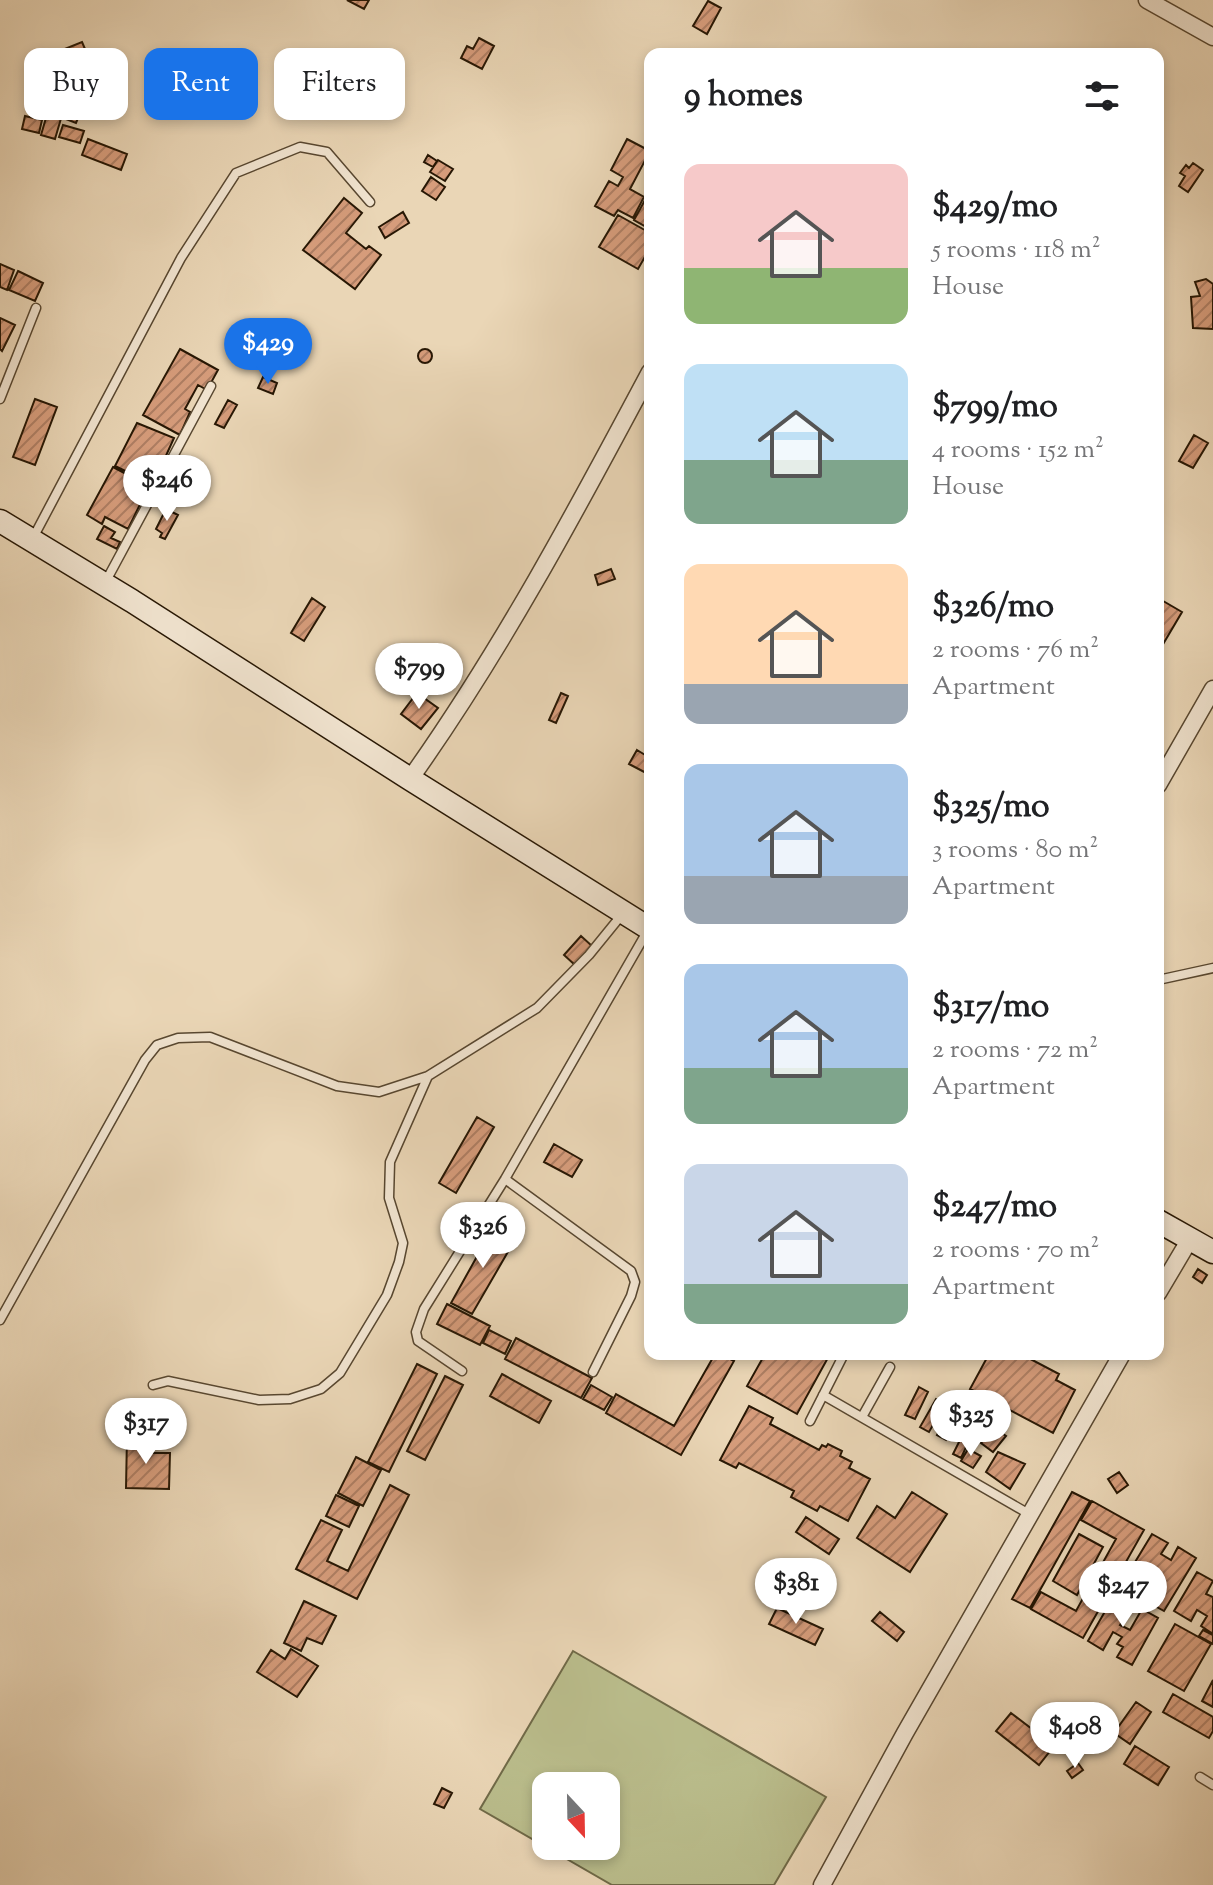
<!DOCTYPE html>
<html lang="en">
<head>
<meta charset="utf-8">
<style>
  :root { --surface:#fff; --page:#f2f2f2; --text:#202124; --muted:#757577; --accent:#1a73e8 }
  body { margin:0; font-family:"Sorts Mill Goudy",serif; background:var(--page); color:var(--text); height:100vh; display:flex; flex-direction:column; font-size:30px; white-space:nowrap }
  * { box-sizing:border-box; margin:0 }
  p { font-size:26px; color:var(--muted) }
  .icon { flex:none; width:44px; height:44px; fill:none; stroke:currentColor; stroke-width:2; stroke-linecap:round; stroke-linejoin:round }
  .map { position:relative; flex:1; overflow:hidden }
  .details { position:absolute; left:644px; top:48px; width:520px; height:1312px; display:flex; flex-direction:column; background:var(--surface); border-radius:16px; box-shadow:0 4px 12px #0003 }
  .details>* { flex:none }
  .guide { position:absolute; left:24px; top:48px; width:500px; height:72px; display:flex; gap:16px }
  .needle { width:52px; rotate:158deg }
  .controls { position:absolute; left:532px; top:1772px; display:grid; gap:16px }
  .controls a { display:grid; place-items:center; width:88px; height:88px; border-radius:16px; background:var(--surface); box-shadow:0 4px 12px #0003; font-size:40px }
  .price { position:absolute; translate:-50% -68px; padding:0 18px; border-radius:28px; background:#fff; color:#222; font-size:26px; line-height:52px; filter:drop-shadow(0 2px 4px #0008) }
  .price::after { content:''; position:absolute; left:50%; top:48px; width:24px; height:18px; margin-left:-12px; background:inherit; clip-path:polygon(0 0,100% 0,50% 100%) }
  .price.active { background:var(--accent); color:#fff }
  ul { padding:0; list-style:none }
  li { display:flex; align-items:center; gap:24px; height:200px; padding:0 40px }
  li span { display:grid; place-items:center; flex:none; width:224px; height:160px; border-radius:16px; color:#555 }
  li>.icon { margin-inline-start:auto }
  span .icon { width:96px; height:96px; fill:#fffc; stroke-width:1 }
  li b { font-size:34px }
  h2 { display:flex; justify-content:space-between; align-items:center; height:96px; padding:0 40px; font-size:34px }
  .pill { padding:0 28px; border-radius:16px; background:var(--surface); box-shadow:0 4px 12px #0003; font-size:28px; line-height:72px }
  .pill.active { background:var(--accent); color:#fff }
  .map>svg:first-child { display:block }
</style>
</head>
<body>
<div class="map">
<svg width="1213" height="1885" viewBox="0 0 1213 1885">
  <defs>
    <pattern id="building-hatch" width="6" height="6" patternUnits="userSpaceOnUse" patternTransform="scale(2)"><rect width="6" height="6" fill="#d69c7b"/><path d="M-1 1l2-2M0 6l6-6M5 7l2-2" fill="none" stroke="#ae7e63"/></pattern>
  </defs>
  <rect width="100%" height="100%" fill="#ead6b6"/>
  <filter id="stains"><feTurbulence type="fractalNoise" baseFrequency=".0025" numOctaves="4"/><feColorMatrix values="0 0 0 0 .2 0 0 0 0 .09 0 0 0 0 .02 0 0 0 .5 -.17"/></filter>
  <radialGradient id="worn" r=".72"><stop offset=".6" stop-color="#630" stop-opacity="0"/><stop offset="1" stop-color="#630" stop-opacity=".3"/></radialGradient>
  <path fill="#babd8c" stroke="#706a48" stroke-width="2" fill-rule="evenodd" d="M573 1651 826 1797 774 1885H612L480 1809ZM546 1786H606V1846H546Z"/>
  <path fill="url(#building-hatch)" stroke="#271704" stroke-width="2" d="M347 0H369L364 9Z
    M708 1 721 8 707 34 693 26Z
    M479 38 494 46 482 69 461 58 467 46 473 49Z
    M82 42 100 84 59 101 51 80 36 86 27 64Z
    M72 96 85 101 76 123 63 118Z
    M48 111 62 115 55 139 41 135Z
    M25 116 42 120 39 133 22 129Z
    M63 125 84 131 80 143 59 137Z
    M88 139 127 154 121 170 82 155Z
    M627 139 650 151 630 189 644 197 633 218 618 210 614 216 595 206 609 181 618 186 623 177 611 170Z
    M428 155 437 161 433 167 424 162Z
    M438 160 453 169 445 181 430 172Z
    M1193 163 1203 170 1188 192 1179 186 1185 176 1180 173 1186 165 1189 168Z
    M431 177 445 187 436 200 422 191Z
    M650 191V229L634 220Z
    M344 198 362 213 346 233 366 249 369 246 381 255 355 289 303 250Z
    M403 212 409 223 385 238 379 227Z
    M618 215 650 233V248L638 269 599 247Z
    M0 264 14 270 7 290 0 287Z
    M18 271 43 283 35 301 9 290Z
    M1206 279 1213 284V329L1193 328 1191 297 1200 296 1195 282Z
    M0 318 15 325 2 351 0 349Z
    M418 356a7 7 0 1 1 14 0a7 7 0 1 1-14 0Z
    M180 349 218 370 207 390 198 385 185 409 190 412 180 435 143 415Z
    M263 377 277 383 273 394 258 388Z
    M35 399 57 407 35 465 13 457Z
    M228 400 237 405 224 428 215 424Z
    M137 423 174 438 155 480 150 478 148 482 115 466Z
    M1194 435 1208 443 1193 468 1179 461Z
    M192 462 202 467 189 490 180 485Z
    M113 467 149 486 128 529 105 517 102 524 87 515Z
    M166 509 178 515 165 539 160 537 162 533 156 529Z
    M104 526 115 532 111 538 120 542 117 549 97 539Z
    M611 569 615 579 598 585 595 575Z
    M312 598 325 607 304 641 291 633Z
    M1158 598 1182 612 1162 646 1158 644Z
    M417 693 438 708 421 729 401 714Z
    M561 693 568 696 556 723 549 720Z
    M637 750 650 758V775L629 764Z
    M581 936 592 946 575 965 564 955Z
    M477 1117 494 1127 456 1193 439 1183Z
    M554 1144 582 1160 572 1177 544 1162Z
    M494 1226 516 1238 472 1314 451 1303Z
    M1198 1269 1207 1275 1202 1283 1193 1277Z
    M447 1304 490 1326 480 1345 437 1324Z
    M489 1330 511 1341 505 1354 483 1343Z
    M516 1338 592 1378 581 1398 505 1359Z
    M715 1354H721L734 1361 681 1455 606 1413 616 1394 674 1426Z
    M765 1354H830L797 1414 747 1386Z
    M989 1354H1021L1059 1374 1056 1380 1075 1390 1053 1433 970 1389Z
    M417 1364 437 1374 389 1472 368 1462Z
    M502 1374 551 1401 539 1423 490 1396Z
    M445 1376 463 1385 425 1460 407 1451Z
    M591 1385 612 1397 604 1410 583 1399Z
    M919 1387 928 1392 915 1419 905 1415Z
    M936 1399 945 1404 929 1432 920 1427Z
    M954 1403 963 1408 946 1440 937 1435Z
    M982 1405 991 1409 976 1437 960 1428 965 1418 973 1422Z
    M749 1406 773 1418 770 1424 819 1450 822 1445 826 1447 828 1444 842 1451 840 1456 852 1462 849 1468 870 1479 848 1521 820 1506 817 1511 791 1497 794 1491 739 1463 736 1468 720 1460Z
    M993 1427 1006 1436 993 1452 981 1443Z
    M127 1436 147 1437V1453H170L169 1489 126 1488Z
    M960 1440 968 1443 961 1458 953 1454Z
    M968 1449 981 1456 973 1468 961 1461Z
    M998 1452 1025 1464 1010 1489 986 1472Z
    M356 1457 381 1470 363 1506 338 1493Z
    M1119 1472 1128 1485 1117 1493 1108 1479Z
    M390 1485 409 1495 357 1599 296 1569 321 1520 342 1530 327 1561 348 1571Z
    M912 1492 947 1514 910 1572 857 1538 877 1506 895 1518Z
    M1072 1492 1090 1501 1030 1608 1012 1599Z
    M336 1495 359 1506 349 1527 326 1516Z
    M1092 1501 1144 1530 1083 1638 1031 1609 1041 1592 1076 1611 1116 1539 1081 1520Z
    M806 1517 839 1539 829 1554 796 1532Z
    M1079 1534 1103 1547 1077 1595 1053 1581Z
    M1152 1534 1168 1543 1161 1554 1171 1560 1178 1547 1196 1558 1164 1611 1148 1602 1162 1577 1151 1571 1136 1596 1120 1587Z
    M1197 1572 1213 1581 1206 1594 1213 1597V1634L1201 1626 1207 1616 1197 1610 1191 1621 1174 1611Z
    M1115 1594 1132 1604 1120 1625 1130 1630 1142 1609 1158 1618 1132 1665 1117 1657 1123 1647 1117 1644 1122 1637 1113 1632 1103 1650 1088 1641Z
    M304 1601 336 1616 322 1644 307 1638 301 1651 284 1643Z
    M777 1608 823 1629 815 1645 769 1624Z
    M880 1612 904 1632 897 1641 872 1621Z
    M1175 1624 1211 1644 1184 1691 1148 1671Z
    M1203 1630 1213 1635V1644L1199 1636Z
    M291 1649 318 1666 297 1697 257 1672 271 1650 285 1659Z
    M1213 1680V1707L1202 1701Z
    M1173 1694 1213 1717V1731L1209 1738 1163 1712Z
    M1136 1702 1151 1712 1130 1744 1114 1733Z
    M1011 1713 1054 1746 1039 1765 996 1731Z
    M1099 1731 1102 1739 1090 1744 1087 1735Z
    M1135 1746 1169 1767 1158 1785 1124 1764Z
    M1078 1763 1083 1770 1072 1778 1067 1771Z
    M442 1788 452 1793 444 1808 434 1804Z"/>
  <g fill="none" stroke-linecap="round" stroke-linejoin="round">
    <g stroke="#584730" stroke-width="11">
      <path id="service" d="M0 399 36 308
        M33 538 181 258 236 173 300 147 327 152 370 202
        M106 581 211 386
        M1158 980 1213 968
        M505 1179 631 1271 635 1282 631 1296 593 1372
        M0 1320 145 1060 157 1045 178 1038 210 1037 337 1086 379 1092 428 1076 537 1008 589 955 624 912
        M462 1371 418 1341 416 1332 424 1309 505 1179 648 930
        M153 1385 168 1381 259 1400 290 1399 321 1389 340 1373 387 1295 399 1262 403 1243 389 1198 390 1162 428 1076
        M823 1395 1029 1514
        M862 1417 890 1367
        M810 1421 844 1354
        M1200 1777 1213 1785"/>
    </g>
    <g stroke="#584730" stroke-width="19">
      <path id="minor" d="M1147 0 1213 37
        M410 779C501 651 576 511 650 372
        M1158 785 1213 689
        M1158 1293 1190 1239
        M822 1885 905 1733 1122 1354"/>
    </g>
    <g stroke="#271704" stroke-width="25">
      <path id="secondary" d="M0 521 132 601 410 779 650 929
        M1158 1221 1213 1252"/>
    </g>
    <use href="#service" stroke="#f1e4d0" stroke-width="8"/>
    <use href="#minor" stroke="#f1e4d0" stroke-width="16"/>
    <use href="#secondary" stroke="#f1e4d0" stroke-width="22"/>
  </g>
  <rect width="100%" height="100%" filter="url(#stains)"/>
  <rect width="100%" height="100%" fill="url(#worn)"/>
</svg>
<div class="controls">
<a><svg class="needle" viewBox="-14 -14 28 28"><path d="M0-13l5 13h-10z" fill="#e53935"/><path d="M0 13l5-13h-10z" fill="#757577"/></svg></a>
</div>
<b class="price active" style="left:268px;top:386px">$429</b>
<b class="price" style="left:167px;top:523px">$246</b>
<b class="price" style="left:419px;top:711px">$799</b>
<b class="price" style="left:483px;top:1270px">$326</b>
<b class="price" style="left:971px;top:1458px">$325</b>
<b class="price" style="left:146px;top:1466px">$317</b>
<b class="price" style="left:796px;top:1626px">$381</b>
<b class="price" style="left:1123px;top:1629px">$247</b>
<b class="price" style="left:1075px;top:1770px">$408</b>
<div class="guide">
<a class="pill">Buy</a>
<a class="pill active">Rent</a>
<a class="pill">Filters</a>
</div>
<section class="details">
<h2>9 homes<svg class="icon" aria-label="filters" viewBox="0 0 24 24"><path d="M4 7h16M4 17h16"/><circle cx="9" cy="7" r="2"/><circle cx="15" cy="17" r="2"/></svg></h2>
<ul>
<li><span style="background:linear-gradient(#f6c9c9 65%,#8fb573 0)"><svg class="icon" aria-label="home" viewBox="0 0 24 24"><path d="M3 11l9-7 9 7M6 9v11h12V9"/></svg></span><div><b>$429/mo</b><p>5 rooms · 118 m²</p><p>House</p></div></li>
<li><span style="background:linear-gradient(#bfe0f5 60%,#7fa58c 0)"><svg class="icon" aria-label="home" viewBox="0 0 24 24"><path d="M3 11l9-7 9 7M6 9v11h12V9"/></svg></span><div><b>$799/mo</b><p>4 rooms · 152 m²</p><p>House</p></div></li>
<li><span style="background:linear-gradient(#ffd9b3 75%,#9aa5b1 0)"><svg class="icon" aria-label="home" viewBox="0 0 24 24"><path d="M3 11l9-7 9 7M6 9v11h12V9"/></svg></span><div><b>$326/mo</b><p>2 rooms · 76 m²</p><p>Apartment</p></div></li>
<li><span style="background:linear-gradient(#a9c7e8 70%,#9aa5b1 0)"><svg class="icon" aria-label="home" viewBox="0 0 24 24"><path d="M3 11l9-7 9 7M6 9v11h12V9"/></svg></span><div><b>$325/mo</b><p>3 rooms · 80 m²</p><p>Apartment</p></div></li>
<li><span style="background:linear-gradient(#a9c7e8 65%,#7fa58c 0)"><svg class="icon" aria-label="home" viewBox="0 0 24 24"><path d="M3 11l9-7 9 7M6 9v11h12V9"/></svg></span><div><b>$317/mo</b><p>2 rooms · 72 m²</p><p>Apartment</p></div></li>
<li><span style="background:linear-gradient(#c9d6e8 75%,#7fa58c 0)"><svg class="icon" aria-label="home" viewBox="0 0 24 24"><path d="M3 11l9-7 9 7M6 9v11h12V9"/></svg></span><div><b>$247/mo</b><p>2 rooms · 70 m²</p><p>Apartment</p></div></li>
</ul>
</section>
</div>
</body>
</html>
